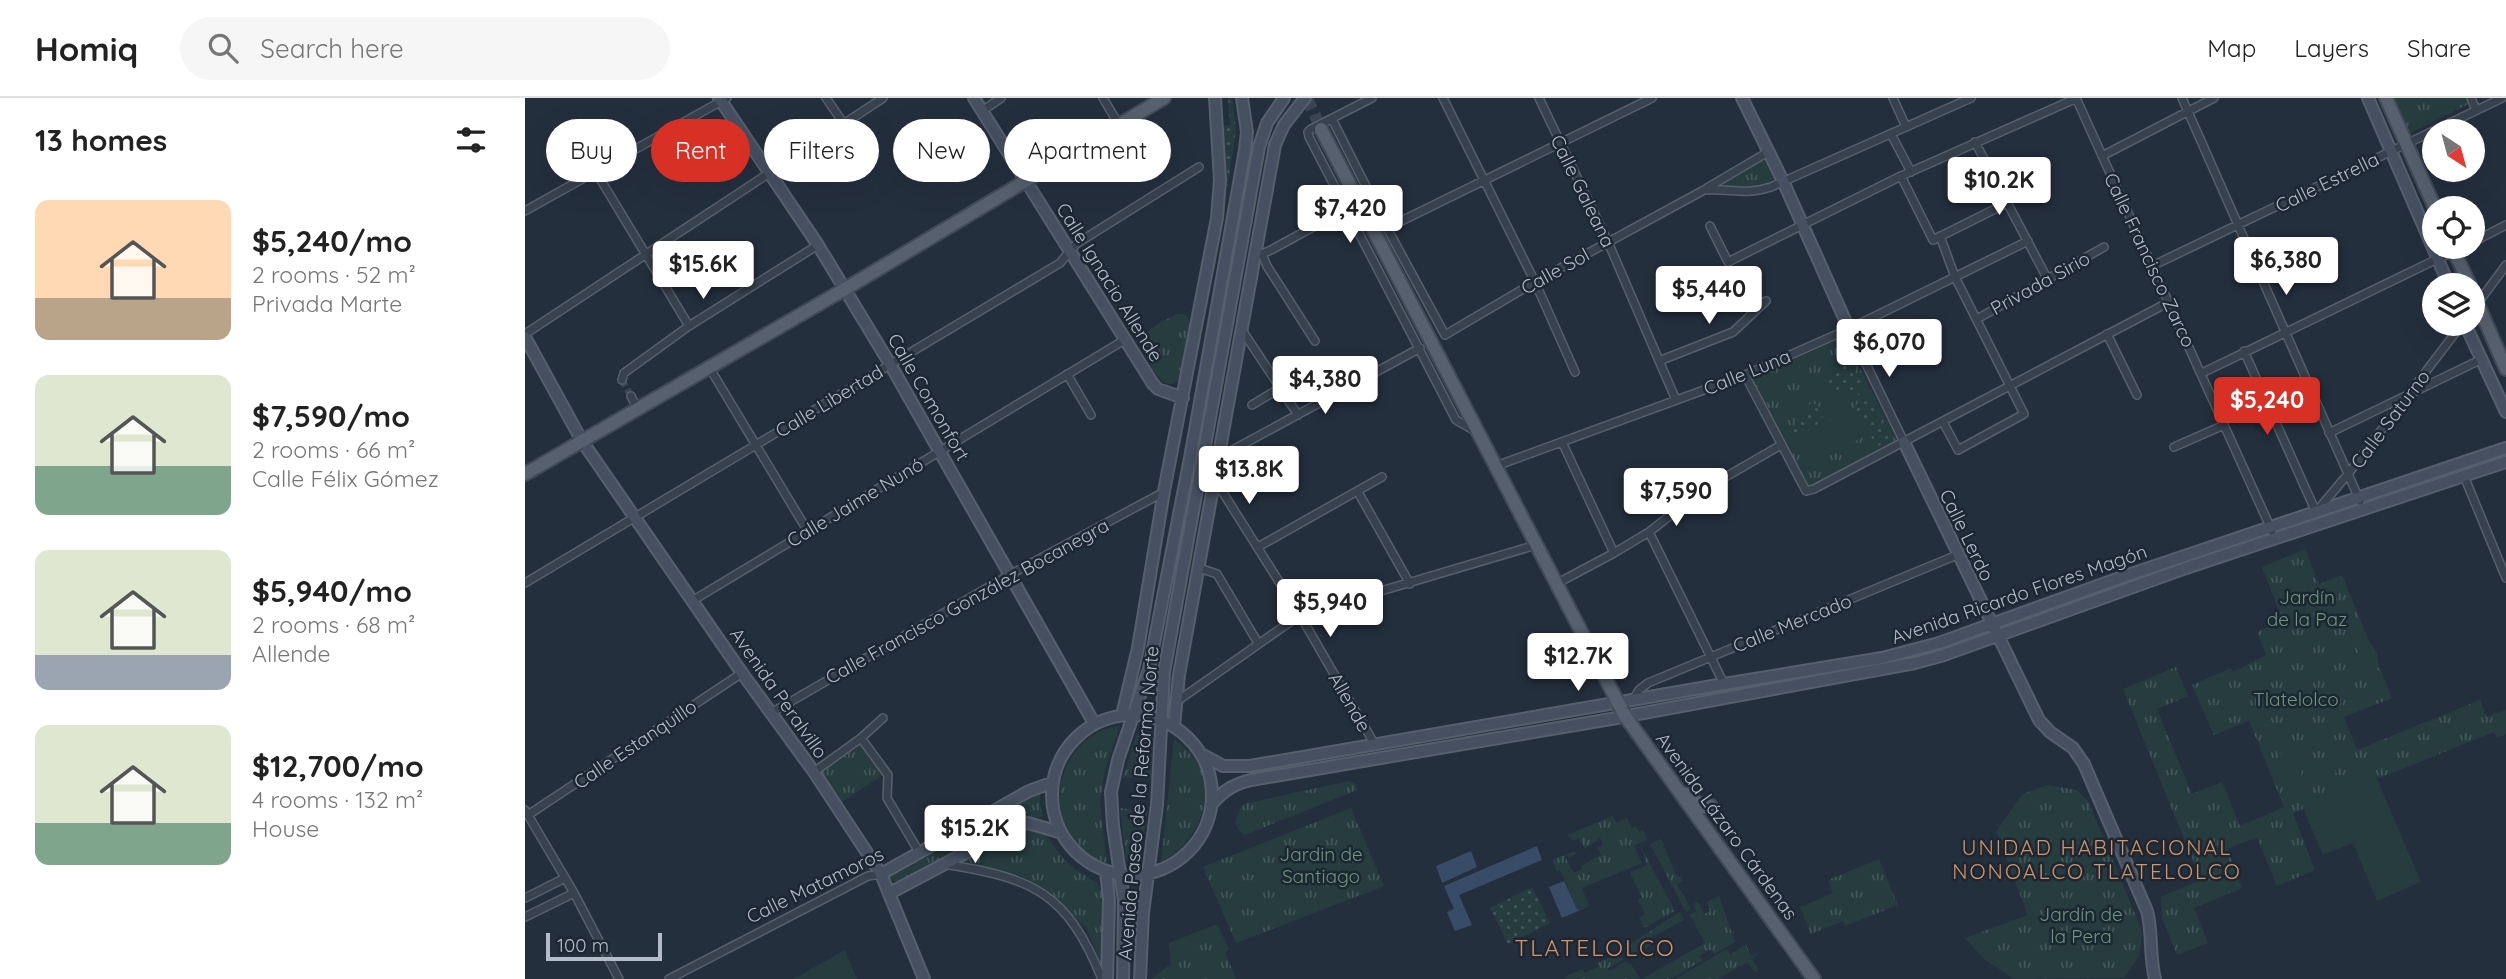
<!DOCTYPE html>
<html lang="en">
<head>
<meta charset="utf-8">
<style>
  :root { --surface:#fff; --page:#f6f6f6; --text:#222; --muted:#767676; --line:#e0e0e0; --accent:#d93025 }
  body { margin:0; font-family:Quicksand,sans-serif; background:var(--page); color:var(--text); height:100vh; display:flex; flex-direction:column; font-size:26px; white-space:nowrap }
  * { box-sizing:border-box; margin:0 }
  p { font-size:23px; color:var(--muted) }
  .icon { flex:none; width:38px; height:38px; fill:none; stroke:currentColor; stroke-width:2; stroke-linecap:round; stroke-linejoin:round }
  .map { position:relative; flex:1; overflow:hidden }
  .side { display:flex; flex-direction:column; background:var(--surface); width:525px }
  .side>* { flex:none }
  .top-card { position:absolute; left:21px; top:21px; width:665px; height:63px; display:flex; gap:14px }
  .needle { width:46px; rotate:144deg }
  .buttons { position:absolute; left:1897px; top:21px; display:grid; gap:14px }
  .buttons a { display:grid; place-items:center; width:63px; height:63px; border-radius:50%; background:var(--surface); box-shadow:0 7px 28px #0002; font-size:35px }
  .scale { position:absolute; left:21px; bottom:18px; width:116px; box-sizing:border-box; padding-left:7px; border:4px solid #b4bcc9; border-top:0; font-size:19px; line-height:24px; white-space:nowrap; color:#b4bcc9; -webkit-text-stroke:5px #1d2633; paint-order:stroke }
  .price { position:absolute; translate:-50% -60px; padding:0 16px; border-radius:7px; background:#fff; color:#222; font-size:23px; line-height:46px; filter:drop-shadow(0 2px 4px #0008) }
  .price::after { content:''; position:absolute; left:50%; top:42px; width:21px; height:16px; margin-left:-10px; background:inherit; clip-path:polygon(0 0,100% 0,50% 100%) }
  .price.on { background:var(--accent); color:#fff }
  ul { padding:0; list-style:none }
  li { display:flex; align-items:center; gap:21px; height:175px; padding:0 35px }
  li span { display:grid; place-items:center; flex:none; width:196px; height:140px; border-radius:14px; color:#555 }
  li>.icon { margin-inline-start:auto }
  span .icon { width:84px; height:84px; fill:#fffc; stroke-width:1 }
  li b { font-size:30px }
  h2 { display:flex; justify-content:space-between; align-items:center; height:84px; padding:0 35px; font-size:30px }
  .tag { padding:0 24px; border-radius:32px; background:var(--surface); box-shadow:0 7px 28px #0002; font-size:24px; line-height:63px }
  .tag.on { background:var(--accent); color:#fff }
  header { display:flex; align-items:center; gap:42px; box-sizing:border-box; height:98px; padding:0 35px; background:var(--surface); border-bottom:2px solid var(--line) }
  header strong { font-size:33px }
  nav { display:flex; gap:38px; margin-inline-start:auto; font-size:24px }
  .search { width:490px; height:63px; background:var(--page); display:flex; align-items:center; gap:18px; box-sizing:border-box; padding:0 24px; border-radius:38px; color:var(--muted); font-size:26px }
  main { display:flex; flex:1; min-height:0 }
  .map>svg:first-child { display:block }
</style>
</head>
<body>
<header>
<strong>Homiq</strong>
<div class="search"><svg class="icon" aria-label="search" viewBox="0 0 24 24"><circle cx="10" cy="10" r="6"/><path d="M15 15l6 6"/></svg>Search here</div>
<nav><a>Map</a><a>Layers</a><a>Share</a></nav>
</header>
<main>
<section class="side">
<h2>13 homes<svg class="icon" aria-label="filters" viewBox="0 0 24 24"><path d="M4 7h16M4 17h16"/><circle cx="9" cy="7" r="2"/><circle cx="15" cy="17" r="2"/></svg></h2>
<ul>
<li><span style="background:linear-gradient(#ffd9b3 70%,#b9a48a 0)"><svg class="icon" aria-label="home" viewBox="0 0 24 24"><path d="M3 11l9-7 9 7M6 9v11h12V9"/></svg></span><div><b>$5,240/mo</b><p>2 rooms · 52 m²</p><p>Privada Marte</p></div></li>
<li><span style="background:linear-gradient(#dfe7d0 65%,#7fa58c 0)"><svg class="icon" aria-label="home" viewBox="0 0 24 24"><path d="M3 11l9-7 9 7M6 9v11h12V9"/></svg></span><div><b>$7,590/mo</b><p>2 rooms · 66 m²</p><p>Calle Félix Gómez</p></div></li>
<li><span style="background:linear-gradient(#dfe7d0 75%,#9aa5b1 0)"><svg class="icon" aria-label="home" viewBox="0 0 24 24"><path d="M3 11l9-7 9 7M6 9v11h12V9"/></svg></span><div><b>$5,940/mo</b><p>2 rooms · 68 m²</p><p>Allende</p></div></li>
<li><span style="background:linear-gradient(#dfe7d0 70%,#7fa58c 0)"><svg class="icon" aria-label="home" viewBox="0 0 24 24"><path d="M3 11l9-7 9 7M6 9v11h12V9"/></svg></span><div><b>$12,700/mo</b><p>4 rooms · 132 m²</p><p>House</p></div></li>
</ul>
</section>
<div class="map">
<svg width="1981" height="881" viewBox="0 0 1981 881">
  <defs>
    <pattern id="grass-tufts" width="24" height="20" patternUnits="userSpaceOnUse" patternTransform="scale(1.75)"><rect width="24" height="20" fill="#263c3f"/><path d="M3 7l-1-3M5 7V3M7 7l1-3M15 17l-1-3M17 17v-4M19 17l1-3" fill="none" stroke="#435659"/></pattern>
    <pattern id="garden-dots" width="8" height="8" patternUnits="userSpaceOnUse" patternTransform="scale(1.75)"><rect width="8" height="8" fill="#263c3f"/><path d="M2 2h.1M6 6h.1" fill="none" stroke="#435659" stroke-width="1.8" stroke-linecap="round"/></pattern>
  </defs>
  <rect width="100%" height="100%" fill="#242f3e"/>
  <path fill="url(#grass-tufts)" d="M1868 0H1941L1944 6 1884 36Z
    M1241 59 1253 84C1236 91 1208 96 1193 86Z
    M652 216 661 217 667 229 657 276 652 284C648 286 646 287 641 285 631 282 614 249 620 238 625 228 642 221 652 216Z
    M1319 239 1372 342 1283 389 1227 280Z
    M1780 451 1794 486 1817 477 1867 600 1819 619 1832 652 1955 602 1962 619 1981 612V636L1972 640 1969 634 1768 715 1790 772 1752 788 1732 739 1702 751 1717 790 1669 810 1683 845 1652 857 1637 820 1636 799 1676 782 1598 591 1651 569 1663 598 1632 611 1667 696 1697 684 1715 728 1759 709 1724 623 1689 637 1667 587 1706 570 1708 574 1741 557 1732 534 1758 523 1737 469Z
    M595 628 580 672 575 705 582 765C575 764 569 760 563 756 512 720 534 635 595 628Z
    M623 629 628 634 627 682 598 679 612 636Z
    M649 641C661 651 676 664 679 681 685 715 666 749 636 764Z
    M336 646 358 677 317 704 295 674Z
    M824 683 830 686 832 692 720 737C706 728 710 718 719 706Z
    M1523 687 1552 692 1563 703 1618 835 1614 858 1599 880 1489 881 1459 861 1440 840 1503 817 1471 734 1497 696Z
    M515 693V706L518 719 489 722 372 784 364 781 367 774Z
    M595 710 623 713 615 761 612 765 606 766 601 761Z
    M826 710 859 788 711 845 678 769Z
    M1088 718 1091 725 1102 720 1107 730 1111 728 1114 734 1118 732 1123 741 1109 748 1117 765 1057 790 1064 808 1053 813 1035 772 1032 773 1027 762 1049 753 1051 756 1044 760 1042 757 1040 759 1049 775 1057 771 1056 768 1076 757 1072 750 1078 746 1075 740 1060 751 1054 740 1048 743 1042 737Z
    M499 730 522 737C534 759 549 773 572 784L578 799 577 869 562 831 522 792 496 778 433 763Z
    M1136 741 1152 779 1156 778 1158 783 1152 786 1166 811 1161 814 1125 746Z
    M1116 749 1150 813 1119 830 1114 820 1120 816 1113 802 1117 800 1105 774 1122 767Z
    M1354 761 1373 807 1320 828 1318 823 1286 836 1275 809 1308 795 1303 782Z
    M1194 798 1210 844 1189 856 1186 852 1174 858 1177 863 1145 881H1117L1180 845 1165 817 1171 813 1168 806 1173 804 1179 816 1185 813 1182 804Z
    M1155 814 1159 822 1125 840 1128 846 1103 860 1099 850Z
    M692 826 704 851 700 854 711 881H626L646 866 644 845Z
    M1221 847 1226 858 1235 854 1227 861 1234 872 1230 874 1222 864 1193 881H1150L1202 851 1205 856Z
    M1091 855 1099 861 1083 870 1084 873 1101 863 1104 867 1106 866 1115 881H1041L1040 879 1057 871 1060 875 1073 869 1072 865 1088 858Z"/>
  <path fill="url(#garden-dots)" d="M703 0H707L711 33 702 91 698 28 705 27Z
    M1319 254 1321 255 1343 298 1302 293 1298 285Z
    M1338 303 1345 304 1365 341 1352 349 1329 308Z
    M1286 305 1292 306 1299 322 1272 339 1265 333Z
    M1007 789 1025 825 983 846 965 810Z"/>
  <path fill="#263c3f" d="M1324 312 1339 338 1290 366 1275 340Z
    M1827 531C1840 534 1858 556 1853 570L1848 572C1842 569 1829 546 1824 538Z
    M1757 627 1777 676 1763 681 1753 658 1758 655 1753 656 1743 633Z
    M1804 659 1811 675 1783 686 1777 671Z
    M1850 676 1896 784 1852 803 1828 745 1798 757 1777 708Z
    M320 852 332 881H268Z"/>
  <path fill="#394c67" d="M1012 748 1017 762 934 797 947 827 930 833 922 814 929 811 919 788Z
    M946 753 952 769 917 785 911 768Z
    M1039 783 1053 813 1037 820 1024 789Z"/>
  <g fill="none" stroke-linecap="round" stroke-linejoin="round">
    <path stroke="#3a4453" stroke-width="7" stroke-dasharray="7 3.5" stroke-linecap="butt" d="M97 282 106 298"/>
    <path stroke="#3a4453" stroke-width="12" stroke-dasharray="12 6" stroke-linecap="butt" d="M782 0 796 31"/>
    <g stroke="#565f6c" stroke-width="10">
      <path id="street" d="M301 0 319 26
        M578 0 594 27
        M847 0 786 31 783 34 784 39 931 322 950 333
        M918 0 1010 184 1050 274
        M1014 0 1083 144 1151 302
        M1368 0 1381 29
        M1551 0 1747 433
        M1657 0 1835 403
        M1946 0 1951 12
        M457 13 476 0
        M807 21 862 130 920 237 1010 184 1179 92C1205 90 1219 98 1246 89L1446 0
        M1366 36 1386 74
        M1450 44 1522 180
        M1577 58 1689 0
        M71 74 164 228
        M1376 78 1408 142 1482 105
        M1182 90 1243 54
        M0 113 202 0
        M1185 128 1203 164 1376 78 1552 0
        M862 130 1127 0
        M1415 138 1430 179 1499 316 1433 352 1418 324
        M1948 144 1981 127
        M732 154 737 156 746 152 821 111
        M737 156 742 168 790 243
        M1627 168 1977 0
        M1953 205 1981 167
        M1452 221 1579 149
        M1324 231 1379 344
        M717 232 773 317
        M0 236 358 0
        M1582 236 1612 297
        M1719 253 1791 414 1823 376 1937 226
        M1134 263 1208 234 1241 203
        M184 269 282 432
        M1677 275 1937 149
        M542 276 566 317
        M1220 277 1281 393 1289 391 1644 204
        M97 282 99 275 164 228 293 147
        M106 298 112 310
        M727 307 755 290
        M1804 335 1957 261
        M1037 344 1089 455
        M1649 349 1699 327
        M693 360 895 250
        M971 368 1220 277 1324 231 1503 143
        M1939 378 1981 480
        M690 382 775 517 850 647
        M833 394 885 486
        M1124 434 1199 586
        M733 449 857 379
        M674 470 692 476 733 545
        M0 485 535 165 551 146 674 69
        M1031 486 1089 455 1124 434 1178 392 1256 347
        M167 503 601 241
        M1108 602 1114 592 1123 585 1432 457
        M651 604 775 517 1011 447
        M246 615 486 476 639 394
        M336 640 363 677 362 700 394 754
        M289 674 336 640 358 620
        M0 712 49 795 94 881
        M3 717 217 575
        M419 766C508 780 542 794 577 881
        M0 800 40 780
        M0 819 49 795
        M144 881 343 778 356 776"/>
    </g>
    <g stroke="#565f6c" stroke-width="14">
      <path id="secondary" d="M194 0 293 147 365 266 569 625
        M449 0 628 286 633 291 658 300
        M1217 0 1258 83 1324 231
        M1843 0 1924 187
        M1940 226 1981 314
        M0 239 57 343 217 575 289 674 356 776 399 881
        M1379 344 1514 622 1525 634 1548 650 1559 666 1622 813C1628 835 1624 858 1630 881
        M527 697a80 80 0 1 1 160 0a80 80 0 1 1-160 0Z
        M597 617 613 550 639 393 692 120 695 82 690 0
        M649 628 654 577 750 47 759 27 780 0
        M676 656 698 668H725L1199 586 1357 560 1414 545 1600 478 1981 350
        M687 706C699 692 709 686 726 682L1086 621 1390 565 1419 557 1661 470 1981 364
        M581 773 584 802 582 881
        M356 776 504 693 526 685
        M365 795 493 727 503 725 534 734
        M598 881 599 802 588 728 586 694 593 662 624 571 665 360 720 52 722 34 717 0
        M615 881 618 815 632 707 639 574 734 49 742 25 759 0"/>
    </g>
    <g stroke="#414a57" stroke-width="16">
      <path id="primary" d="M1861 0 1910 110
        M796 31 1100 618 1289 881
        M1927 149 1945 187
        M1948 195 1981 271
        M0 376 320 191 639 0
        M1161 696 1178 709 1186 708"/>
    </g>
    <use href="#street" stroke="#38414e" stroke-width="7"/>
    <use href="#secondary" stroke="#465061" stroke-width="10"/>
    <use href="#primary" stroke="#56606e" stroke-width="12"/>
  </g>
  <g text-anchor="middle" stroke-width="5" stroke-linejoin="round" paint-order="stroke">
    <g font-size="19" fill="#b4bcc9" stroke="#1d2633">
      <text transform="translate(1802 84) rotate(-26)" y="7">Calle Estrella</text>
      <text transform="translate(1058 93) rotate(64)" y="7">Calle Galeana</text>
      <text transform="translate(1625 162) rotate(65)" y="7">Calle Francisco Zarco</text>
      <text transform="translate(1030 173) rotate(-29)" y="7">Calle Sol</text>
      <text transform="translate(585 184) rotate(58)" y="7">Calle Ignacio Allende</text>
      <text transform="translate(1515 185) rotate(-29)" y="7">Privada Sirio</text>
      <text transform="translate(1222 274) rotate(-22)" y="7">Calle Luna</text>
      <text transform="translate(404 299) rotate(60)" y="7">Calle Comonfort</text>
      <text transform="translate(304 303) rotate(-31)" y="7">Calle Libertad</text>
      <text transform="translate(1865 321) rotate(-53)" y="7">Calle Saturno</text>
      <text transform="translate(330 404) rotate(-31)" y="7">Calle Jaime Nunó</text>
      <text transform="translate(1442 437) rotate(64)" y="7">Calle Lerdo</text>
      <text transform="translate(1494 496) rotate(-19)" y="7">Avenida Ricardo Flores Magón</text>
      <text transform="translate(442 503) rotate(-29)" y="7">Calle Francisco González Bocanegra</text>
      <text transform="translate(1267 525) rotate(-22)" y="7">Calle Mercado</text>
      <text transform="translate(254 595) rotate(55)" y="7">Avenida Peralvillo</text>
      <text transform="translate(825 604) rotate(60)" y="7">Allende</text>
      <text transform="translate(110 646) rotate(-34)" y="7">Calle Estanquillo</text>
      <text transform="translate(613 705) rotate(-85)" y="7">Avenida Paseo de la Reforma Norte</text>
      <text transform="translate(1202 728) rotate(54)" y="7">Avenida Lázaro Cárdenas</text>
      <text transform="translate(290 787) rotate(-26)" y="7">Calle Matamoros</text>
    </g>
    <g font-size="19" fill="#6b9a76" stroke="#1d2633">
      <text x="1782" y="506">Jardín<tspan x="1782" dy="22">de la Paz</tspan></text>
      <text x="1771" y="608">Tlatelolco</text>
      <text x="796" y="763">Jardin de<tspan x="796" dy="22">Santiago</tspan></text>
      <text x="1556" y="823">Jardín de<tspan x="1556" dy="22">la Pera</tspan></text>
    </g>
    <g font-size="21" letter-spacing="2" fill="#d59563" stroke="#1d2633">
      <text x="1572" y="757">UNIDAD HABITACIONAL<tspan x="1572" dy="24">NONOALCO TLATELOLCO</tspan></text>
    </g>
    <g font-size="23" letter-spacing="2" fill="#d59563" stroke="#1d2633">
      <text x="1070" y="858">TLATELOLCO</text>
    </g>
  </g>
</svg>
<div class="buttons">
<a><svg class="needle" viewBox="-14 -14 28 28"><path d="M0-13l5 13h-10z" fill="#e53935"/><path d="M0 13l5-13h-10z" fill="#767676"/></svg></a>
<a><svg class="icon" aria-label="locate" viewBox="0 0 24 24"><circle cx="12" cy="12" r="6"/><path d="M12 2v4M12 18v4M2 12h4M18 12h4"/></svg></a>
<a><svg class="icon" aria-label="layers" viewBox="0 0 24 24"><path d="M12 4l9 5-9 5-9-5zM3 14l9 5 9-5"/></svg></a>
</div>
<div class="scale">100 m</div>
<b class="price" style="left:1474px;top:119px">$10.2K</b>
<b class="price" style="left:825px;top:147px">$7,420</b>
<b class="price" style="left:1761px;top:199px">$6,380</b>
<b class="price" style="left:178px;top:203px">$15.6K</b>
<b class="price" style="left:1184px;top:228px">$5,440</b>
<b class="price" style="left:1364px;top:281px">$6,070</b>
<b class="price" style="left:800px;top:318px">$4,380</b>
<b class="price on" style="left:1742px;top:339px">$5,240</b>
<b class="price" style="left:724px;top:408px">$13.8K</b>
<b class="price" style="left:1151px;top:430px">$7,590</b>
<b class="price" style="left:805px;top:541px">$5,940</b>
<b class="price" style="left:1053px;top:595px">$12.7K</b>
<b class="price" style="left:450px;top:767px">$15.2K</b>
<div class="top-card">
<a class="tag">Buy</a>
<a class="tag on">Rent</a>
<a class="tag">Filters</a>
<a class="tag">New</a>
<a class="tag">Apartment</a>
</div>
</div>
</main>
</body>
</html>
